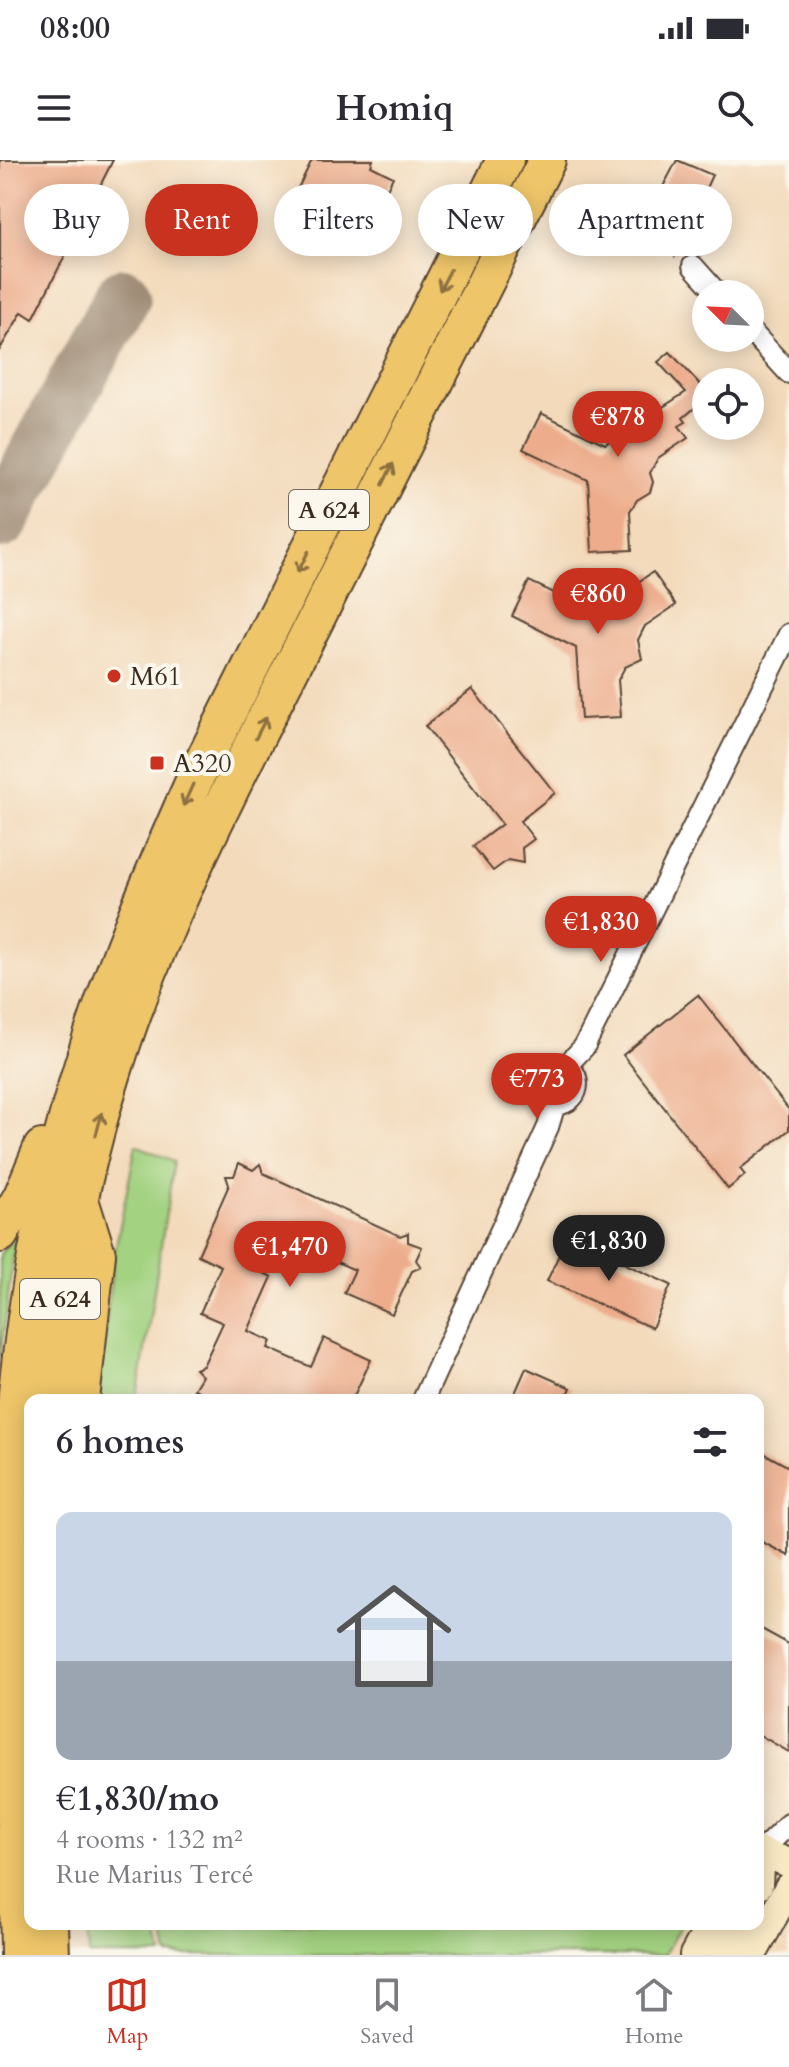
<!DOCTYPE html>
<html lang="en">
<head>
<meta charset="utf-8">
<style>
  :root { --surface:#fff; --page:#f7f7f7; --text:#2b2b33; --muted:#7c7c81; --line:#e1e1e2; --accent:#c8321e }
  body { margin:0; font-family:Cardo,serif; background:var(--page); color:var(--text); height:100vh; display:flex; flex-direction:column; font-size:30px; white-space:nowrap }
  * { box-sizing:border-box; margin:0 }
  p { font-size:26px; color:var(--muted) }
  .icon { flex:none; width:44px; height:44px; fill:none; stroke:currentColor; stroke-width:2; stroke-linecap:round; stroke-linejoin:round }
  .map { position:relative; flex:1; overflow:hidden }
  .sheet { position:absolute; left:24px; top:1234px; width:740px; height:536px; display:flex; flex-direction:column; background:var(--surface); border-radius:16px; box-shadow:0 4px 20px #0003 }
  .sheet>* { flex:none }
  .banner { position:absolute; left:24px; top:24px; width:742px; height:72px; display:flex; gap:16px }
  .needle { width:52px; rotate:294deg }
  .controls { position:absolute; left:692px; top:120px; display:grid; gap:16px }
  .controls a { display:grid; place-items:center; width:72px; height:72px; border-radius:50%; background:var(--surface); box-shadow:0 4px 20px #0003; font-size:40px }
  .price { position:absolute; translate:-50% -68px; padding:0 18px; border-radius:28px; background:var(--accent); color:#fff; font-size:26px; line-height:52px; filter:drop-shadow(0 2px 4px #0008) }
  .price::after { content:''; position:absolute; left:50%; top:48px; width:24px; height:18px; margin-left:-12px; background:inherit; clip-path:polygon(0 0,100% 0,50% 100%) }
  .price.current { background:#222; color:#fff }
  ul { padding:0; list-style:none }
  li { display:grid; align-content:center; gap:16px; height:424px; padding:0 32px }
  li span { display:grid; place-items:center; height:248px; border-radius:16px; color:#555 }
  li>.icon { margin-inline-start:auto }
  span .icon { width:144px; height:144px; fill:#fffc; stroke-width:1 }
  li b { font-size:34px }
  h2 { display:flex; justify-content:space-between; align-items:center; height:96px; padding:0 32px; font-size:34px }
  .pill { padding:0 28px; border-radius:36px; background:var(--surface); box-shadow:0 4px 20px #0003; font-size:28px; line-height:72px }
  .pill.current { background:var(--accent); color:#fff }
  .status { display:flex; justify-content:space-between; align-items:center; height:56px; padding:0 40px; background:var(--surface); direction:ltr }
  .status svg { height:22px; fill:currentColor }
  header { display:flex; justify-content:space-between; align-items:center; height:104px; padding:0 32px; background:var(--surface); font-size:36px; font-weight:600 }
  .tab-bar { display:flex; justify-content:space-around; align-items:center; height:112px; border-top:2px solid var(--line); background:var(--surface); font-size:22px; color:var(--muted) }
  .tab-bar a { display:grid; justify-items:center; gap:4px }
  .tab-bar .current { color:var(--accent) }
  .map>svg:first-child { display:block }
</style>
</head>
<body>
<div class="status"><b>08:00</b><svg viewBox="0 0 49 12"><path d="M0 12V9h3v3zM5 12V6h3v6zM10 12V3h3v9zM15 12V0h3v12zM26 1h20v11H26zM47 4h2v5h-2z"/></svg></div>
<header><svg class="icon" aria-label="menu" viewBox="0 0 24 24"><path d="M4 6h16M4 12h16M4 18h16"/></svg>Homiq<svg class="icon" aria-label="search" viewBox="0 0 24 24"><circle cx="10" cy="10" r="6"/><path d="M15 15l6 6"/></svg></header>
<div class="map">
<svg width="789" height="1795" viewBox="0 0 789 1795">
  <rect width="100%" height="100%" fill="#fbf7ec"/>
  <filter id="ink" filterUnits="userSpaceOnUse"><feTurbulence type="fractalNoise" baseFrequency=".0125" numOctaves="2"/><feDisplacementMap in="SourceGraphic" scale="16" xChannelSelector="R" yChannelSelector="G"/><feConvolveMatrix kernelMatrix="1 2 1 2 8 2 1 2 1" color-interpolation-filters="sRGB"/></filter>
  <filter id="wash" filterUnits="userSpaceOnUse"><feTurbulence type="fractalNoise" baseFrequency=".006" numOctaves="4" result="noise"/><feDisplacementMap in="SourceGraphic" scale="32" xChannelSelector="R" yChannelSelector="G"/><feGaussianBlur stdDeviation="1.8" result="paint"/><feColorMatrix in="noise" values="0 0 0 0 0 0 0 0 0 0 0 0 0 0 0 0 0 1.4 0 .05"/><feComposite in="paint" operator="in"/></filter>
  <g filter="url(#wash)">
    <rect width="100%" height="100%" fill="#f3dabb"/>
    <path fill="#a3d281" stroke="#6f7e50" stroke-width="2" d="M136 985 174 1001 142 1209 136 1240H97L113 1101Z
      M16 1076 0 1198V1094Z
      M87 1764H155L162 1795H89Z
      M162 1764H681L664 1795H168Z"/>
    <g fill="none" stroke-linecap="round" stroke-linejoin="round">
      <path stroke="#97826c" stroke-width="56" d="M0 361 123 136"/>
    </g>
    <g id="blocks">
      <path fill="#edad8c" d="M0 0H113L33 159 22 152 0 189Z
        M312 0H373L371 6 393 17 357 89 286 52Z
        M677 0 712 15 675 96 656 40Z
        M670 192 706 231V238L683 258 686 262 679 266 688 278 658 298 650 313 653 322 650 332 637 340 630 351 632 390 592 392 588 320 523 289 541 253 605 284 686 232 658 202Z
        M653 412 676 445 645 466 638 480 642 499 625 507 618 520 621 557 581 559 576 488 512 456 529 421 594 452Z
        M472 529 555 633 520 661 534 679 522 688 523 703 508 700 493 711 473 686 502 664 425 566Z
        M698 835 789 950V970L740 1009 745 1015 728 1029 623 895Z
        M239 1003 253 1010 260 1004 263 1013 400 1076 408 1073V1082L422 1087 416 1100 421 1107 412 1111 392 1154 344 1133 355 1110 265 1070 249 1106 272 1117 248 1171 271 1181 268 1188 311 1207 324 1178 371 1200 352 1240H207V1235L194 1229 202 1216 195 1209 203 1206 223 1163 200 1153 221 1106 198 1095 229 1025 226 1016H234Z
        M567 1077 671 1125 652 1168 547 1121Z
        M526 1208 571 1228 565 1240H512Z
        M758 1290 789 1307V1396L758 1380Z
        M758 1467 789 1484V1592L758 1574Z"/>
    </g>
  </g>
  <g filter="url(#ink)">
    <use href="#blocks" fill-opacity="0" stroke="#574436" stroke-width="2"/>
    <g fill="none" stroke-linecap="round" stroke-linejoin="round">
      <g stroke="#574436" stroke-width="24">
        <path id="street" d="M693 106 718 134
          M750 170 789 213
          M537 924a20 20 0 1 1 40 0a20 20 0 1 1-40 0Z
          M566 906 584 887 789 474
          M423 1240 548 967 555 944
          M760 1692 789 1664"/>
      </g>
      <g stroke="#574436" stroke-width="32">
        <path id="secondary" d="M758 1691 789 1703
          M758 1725 760 1692
          M694 1795 711 1764
          M724 1795 741 1764
          M752 1795 789 1727"/>
      </g>
      <g stroke="#574436" stroke-width="40">
        <path id="highway" d="M80 1040 97 1094 81 1240
          M0 1074 22 1036 42 988
          M50 1240C59 1132 78 1026 110 922 158 762 241 608 316 459 393 306 469 153 547 0
          M50 1764 51 1795
          M19 1795C17 1641 4 1486 10 1332 16 1189 40 1044 82 907 113 806 155 708 198 612L505 0"/>
      </g>
      <use href="#street" stroke="#fff" stroke-width="20"/>
      <use href="#secondary" stroke="#f8e8c3" stroke-width="28"/>
      <use href="#highway" stroke="#eec569" stroke-width="36"/>
    </g>
    <defs><path id="oneway-shaft" d="M-6 0H5M1.5-3L5.5 0L1.5 3" fill="none" stroke-width="1.6" stroke-linecap="round" stroke-linejoin="round" transform="scale(2)"/></defs>
    <g stroke="#8c7040">
      <use href="#oneway-shaft" transform="translate(445 120) rotate(117)"/>
      <use href="#oneway-shaft" transform="translate(388 314) rotate(-64)"/>
      <use href="#oneway-shaft" transform="translate(303 402) rotate(117)"/>
      <use href="#oneway-shaft" transform="translate(261 568) rotate(-63)"/>
      <use href="#oneway-shaft" transform="translate(188 635) rotate(114)"/>
      <use href="#oneway-shaft" transform="translate(99 964) rotate(-75)"/>
    </g>
  </g>
  <g fill="#c8321e" stroke="#fbf7ec" stroke-width="3">
    <circle cx="114" cy="516" r="8"/>
    <rect x="149" y="595" width="16" height="16" rx="4"/>
  </g>
  <g text-anchor="middle" stroke-width="8" stroke-linejoin="round" paint-order="stroke">
    <g fill="#fbf7ec" stroke="#75685c" stroke-width="2">
      <rect x="289" y="330" width="80" height="40" rx="6"/>
      <rect x="20" y="1119" width="80" height="40" rx="6"/>
    </g>
    <g font-size="24" font-weight="bold" fill="#3b2a1e">
      <text x="329" y="358">A 624</text>
      <text x="60" y="1147">A 624</text>
    </g>
    <g font-size="26" fill="#3b2a1e" stroke="#fbf7ec" text-anchor="start">
      <text x="130" y="525">M61</text>
      <text x="173" y="612">A320</text>
    </g>
  </g>
</svg>
<div class="controls">
<a><svg class="needle" viewBox="-14 -14 28 28"><path d="M0-13l5 13h-10z" fill="#e53935"/><path d="M0 13l5-13h-10z" fill="#7c7c81"/></svg></a>
<a><svg class="icon" aria-label="locate" viewBox="0 0 24 24"><circle cx="12" cy="12" r="6"/><path d="M12 2v4M12 18v4M2 12h4M18 12h4"/></svg></a>
</div>
<b class="price" style="left:618px;top:299px">€878</b>
<b class="price" style="left:598px;top:476px">€860</b>
<b class="price" style="left:601px;top:804px">€1,830</b>
<b class="price" style="left:537px;top:961px">€773</b>
<b class="price current" style="left:609px;top:1123px">€1,830</b>
<b class="price" style="left:290px;top:1129px">€1,470</b>
<div class="banner">
<a class="pill">Buy</a>
<a class="pill current">Rent</a>
<a class="pill">Filters</a>
<a class="pill">New</a>
<a class="pill">Apartment</a>
</div>
<section class="sheet">
<h2>6 homes<svg class="icon" aria-label="filters" viewBox="0 0 24 24"><path d="M4 7h16M4 17h16"/><circle cx="9" cy="7" r="2"/><circle cx="15" cy="17" r="2"/></svg></h2>
<ul>
<li><span style="background:linear-gradient(#c9d6e8 60%,#9aa5b1 0)"><svg class="icon" aria-label="home" viewBox="0 0 24 24"><path d="M3 11l9-7 9 7M6 9v11h12V9"/></svg></span><div><b>€1,830/mo</b><p>4 rooms · 132 m²</p><p>Rue Marius Tercé</p></div></li>
</ul>
</section>
</div>
<nav class="tab-bar">
<a class="current"><svg class="icon" aria-label="map" viewBox="0 0 24 24"><path d="M3 6l6-2 6 2 6-2v14l-6 2-6-2-6 2zM9 4v14M15 6v14"/></svg>Map</a>
<a><svg class="icon" aria-label="saved" viewBox="0 0 24 24"><path d="M7 4h10v16l-5-4-5 4z"/></svg>Saved</a>
<a><svg class="icon" aria-label="home" viewBox="0 0 24 24"><path d="M3 11l9-7 9 7M6 9v11h12V9"/></svg>Home</a>
</nav>
</body>
</html>
